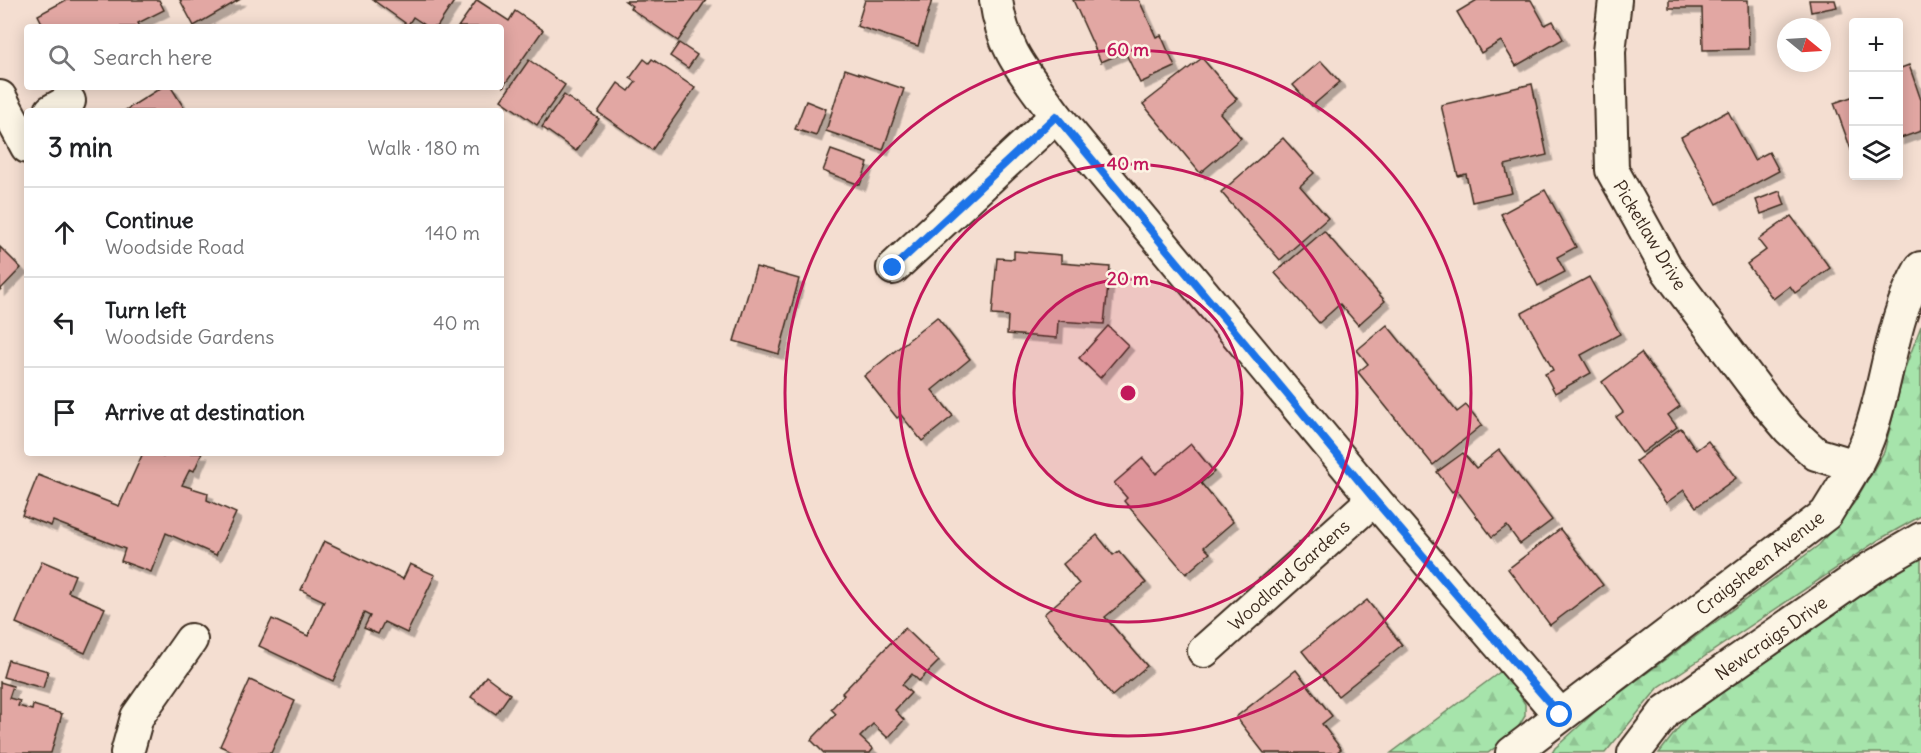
<!DOCTYPE html>
<html lang="en">
<head>
<meta charset="utf-8">
<style>
	body { margin:0; font-family:Delius,sans-serif; background:#f2f2f2; color:#202124 }
	.controls { position:absolute; right:18px; top:18px; display:grid; overflow:hidden; border-radius:6px; box-shadow:0 3px 15px #0003 }
	.controls button { width:54px; height:54px; display:grid; place-items:center; padding:0; border:0; border-bottom:2px solid #e0e0e0; background:#fff; color:#202124; font:30px sans-serif }
	.compass { position:absolute; left:1777px; top:18px; width:54px; height:54px; border-radius:50%; background:#fff; box-shadow:0 3px 15px #0003; rotate:108deg }
	.stop { position:absolute; width:18px; height:18px; margin:-14px; border:4px solid #1a73e8; border-radius:50%; background:#fff }
	.stop.end { background:#1a73e8; border-color:#fff; box-shadow:0 2px 6px #0008 }
	.list { margin:0; padding:0; list-style:none }
	h2 { display:flex; justify-content:space-between; align-items:center; height:78px; margin:0; padding:0 24px; font-size:26px }
	h2 small { font-size:20px; font-weight:400; color:#757577 }
	.list li { display:grid; grid-template-columns:39px 1fr auto; gap:18px; align-items:center; box-sizing:border-box; height:90px; padding:0 24px; border-top:2px solid #e0e0e0 }
	.list b { display:block; font-size:22px; white-space:nowrap }
	.list p { margin:0; font-size:20px; white-space:nowrap; color:#757577 }
	.list em { font-size:20px; font-style:normal; color:#757577 }
	.icon { flex:none; width:33px; height:33px; fill:none; stroke:currentColor; stroke-width:2; stroke-linecap:round; stroke-linejoin:round }
	.map { position:relative; flex:none; width:1921px; height:753px; overflow:hidden }
	.search { position:absolute; background:#fff; box-shadow:0 3px 15px #0003; left:24px; top:24px; width:480px; height:66px; display:flex; align-items:center; gap:15px; box-sizing:border-box; padding:0 21px; border-radius:6px; color:#757577; font-size:22px }
	.panel { position:absolute; background:#fff; box-shadow:0 3px 15px #0003; left:24px; top:108px; width:480px; height:348px; border-radius:6px }
	.map>svg:first-child { display:block }
</style>
</head>
<body>
<div class="map">
<svg width="1921" height="753" viewBox="0 0 1921 753">
	<defs>
		<pattern id="forest-firs" width="22" height="20" patternUnits="userSpaceOnUse" patternTransform="scale(1.5)"><rect width="22" height="20" fill="#a6e4ab"/><path d="M5 1l3.5 6h-7zM16 11l3.5 6h-7z" fill="#90c493"/></pattern>
		<filter id="shadow"><feDropShadow dx="5.5" dy="5.5" stdDeviation="0" flood-color="#0004"/></filter>
	</defs>
	<rect width="100%" height="100%" fill="#f4ded1"/>
	<filter id="ink" filterUnits="userSpaceOnUse"><feTurbulence type="fractalNoise" baseFrequency=".0167" numOctaves="2"/><feDisplacementMap in="SourceGraphic" scale="12" xChannelSelector="R" yChannelSelector="G"/><feConvolveMatrix kernelMatrix="1 2 1 2 8 2 1 2 1" color-interpolation-filters="sRGB"/></filter>
	<g filter="url(#ink)">
		<g fill="url(#forest-firs)" stroke="#708764" stroke-width="1.5">
			<polygon points="1921,326 1921,516 1880,539 1659,687 1605,753 1552,753 1555,748 1597,710 1819,545 1854,503 1884,452 1905,368"/>
			<polygon points="1921,556 1921,753 1659,753 1694,708 1895,567"/>
			<polygon points="1504,669 1525,704 1525,716 1516,731 1488,753 1391,753"/>
		</g>
		<g fill="#e2a7a3" stroke="#3b2a1e" stroke-width="1.5" filter="url(#shadow)">
			<polygon points="66,0 159,0 164,10 138,23 140,27 44,27 38,15"/>
			<polygon points="180,0 239,0 194,26"/>
			<polygon points="373,0 455,0 437,27 428,27 413,17 408,25"/>
			<polygon points="477,0 509,21 515,11 543,30 503,87 501,27 458,27"/>
			<polygon points="706,0 678,41 630,8 632,6 625,1"/>
			<polygon points="865,0 932,0 918,46 857,26"/>
			<polygon points="1073,0 1139,0 1156,37 1161,35 1175,67 1140,83 1125,52 1101,62"/>
			<polygon points="1477,0 1531,0 1545,25 1553,21 1563,39 1516,66 1501,41 1481,53 1457,12"/>
			<polygon points="1669,0 1748,0 1749,49 1703,50 1702,8 1669,8"/>
			<polygon points="1809,0 1835,0 1837,7 1811,12"/>
			<polygon points="679,43 697,55 688,68 670,56"/>
			<polygon points="1202,58 1237,99 1220,113 1241,138 1200,173 1143,104"/>
			<polygon points="644,59 649,63 652,59 695,88 652,150 598,112 618,83 629,91 636,82 630,78"/>
			<polygon points="529,60 565,85 537,125 501,100"/>
			<polygon points="1321,61 1340,82 1312,106 1293,85"/>
			<polygon points="1909,65 1921,100 1921,131 1898,139 1898,69"/>
			<polygon points="845,69 904,89 883,150 826,131"/>
			<polygon points="1532,84 1547,155 1505,165 1512,193 1472,202 1466,174 1458,176 1441,105"/>
			<polygon points="162,87 171,87 186,111 124,111"/>
			<polygon points="564,95 599,119 576,151 542,127"/>
			<polygon points="1854,96 1854,155 1853,155 1834,103"/>
			<polygon points="806,101 826,109 816,136 795,129"/>
			<polygon points="1728,111 1754,160 1769,152 1779,171 1717,204 1681,137"/>
			<polygon points="1283,138 1314,173 1300,186 1328,218 1280,260 1221,192"/>
			<polygon points="831,150 868,163 860,185 823,171"/>
			<polygon points="1545,190 1576,247 1557,257 1565,272 1538,286 1501,214"/>
			<polygon points="1780,191 1785,205 1761,214 1756,200"/>
			<polygon points="1791,216 1830,268 1795,293 1790,286 1773,299 1747,264 1766,250 1758,240"/>
			<polygon points="1324,231 1385,301 1358,325 1340,304 1319,323 1275,273"/>
			<polygon points="0,247 21,268 0,290"/>
			<polygon points="1014,251 1061,255 1061,263 1110,267 1104,324 1058,321 1057,338 1007,334 1008,316 992,315 997,258 1014,259"/>
			<polygon points="756,267 799,279 779,354 734,341"/>
			<polygon points="1589,277 1620,334 1581,355 1591,373 1555,393 1545,374 1553,370 1522,313"/>
			<polygon points="937,317 970,359 932,390 953,416 922,441 901,415 897,418 864,376"/>
			<polygon points="1387,325 1457,412 1466,405 1482,425 1433,465 1358,372 1368,364 1357,350"/>
			<polygon points="1108,326 1128,345 1100,378 1079,358"/>
			<polygon points="1641,353 1680,406 1668,415 1677,427 1642,453 1616,417 1623,412 1602,382"/>
			<polygon points="1681,428 1696,450 1708,441 1736,478 1696,507 1684,490 1666,503 1636,461"/>
			<polygon points="1191,444 1214,472 1201,483 1233,522 1204,547 1210,553 1186,574 1124,501 1127,498 1114,483 1143,458 1156,474"/>
			<polygon points="1499,450 1552,520 1520,544 1507,526 1492,537 1456,489 1452,492 1437,472 1463,453 1476,468"/>
			<polygon points="143,453 155,453 163,457 165,453 202,453 194,471 190,469 182,485 208,493 207,500 236,513 216,555 166,533 151,572 121,561 125,549 53,521 51,526 22,515 38,475 119,506"/>
			<polygon points="1560,529 1603,585 1550,625 1508,569"/>
			<polygon points="1097,535 1113,555 1119,551 1146,583 1105,617 1147,666 1112,696 1044,614 1079,584 1063,564"/>
			<polygon points="324,541 403,579 410,564 435,575 407,633 384,622 378,634 364,628 370,616 364,613 333,681 259,646 272,619 308,636 324,601 301,590"/>
			<polygon points="42,561 75,575 68,592 105,608 85,653 16,623"/>
			<polygon points="1367,600 1402,645 1338,696 1302,651"/>
			<polygon points="905,628 939,661 919,681 912,674 902,685 911,693 895,710 904,720 888,738 873,724 860,737 873,749 870,753 824,753 811,740 836,714 831,709 844,695 842,693"/>
			<polygon points="8,660 48,671 43,688 3,677"/>
			<polygon points="1296,670 1332,716 1322,724 1341,749 1336,753 1264,753 1236,717"/>
			<polygon points="486,676 510,694 496,714 471,697"/>
			<polygon points="250,680 295,701 271,753 236,753 220,746"/>
			<polygon points="0,682 13,686 9,698 20,701 18,706 32,710 33,705 62,714 51,753 0,753"/>
		</g>
		<g fill="none" stroke-linecap="round" stroke-linejoin="round">
			<defs>
				<g id="minor">
					<path d="M996,0c7,52 31,75 60,116l318,383 186,216"/>
					<polyline points="1615,0 1609,52 1612,170 1668,271 1767,403 1789,429 1816,454 1856,466"/>
					<polyline points="0,97 27,147"/>
					<polyline points="51,111 69,101"/>
					<polyline points="893,268 1056,116"/>
					<polyline points="1204,651 1374,499"/>
					<polyline points="127,753 137,717 191,640"/>
					<path d="M1512,753l314,-239c15,-25 32,-49 42,-76 21,-56 22,-118 53,-170"/>
					<polyline points="1634,753 1666,711 1871,568 1921,539"/>
				</g>
			</defs>
			<use href="#minor" stroke="#3b2a1e" stroke-width="36"/>
			<use href="#minor" stroke="#fcf5e5" stroke-width="32"/>
		</g>
	</g>
	<g fill="none" stroke-linecap="round" stroke-linejoin="round" filter="url(#ink)">
		<polyline stroke="#1a73e8" stroke-width="8" points="893,268 1056,116 1374,499 1560,715"/>
	</g>
	<circle cx="1128" cy="393" r="114" fill="#c2185b" fill-opacity=".12"/>
	<g fill="none" stroke="#c2185b" stroke-width="3">
		<circle cx="1128" cy="393" r="114"/>
		<circle cx="1128" cy="393" r="229"/>
		<circle cx="1128" cy="393" r="343"/>
	</g>
	<g text-anchor="middle" dominant-baseline="central" stroke-width="5" stroke-linejoin="round" paint-order="stroke">
		<g font-size="18" fill="#3b2a1e" stroke="#fcf5e5">
			<text transform="translate(1650 235) rotate(59)">Picketlaw Drive</text>
			<text transform="translate(1760 563) rotate(-38)">Craigsheen Avenue</text>
			<text transform="translate(1289 575) rotate(-42)">Woodland Gardens</text>
			<text transform="translate(1771 638) rotate(-35)">Newcraigs Drive</text>
		</g>
	</g>
	<circle cx="1128" cy="393" r="9" fill="#c2185b" stroke="#fcf5e5" stroke-width="3"/>
	<g font-size="18" text-anchor="middle" font-weight="bold" fill="#c2185b" stroke="#fcf5e5" stroke-width="5" stroke-linejoin="round" paint-order="stroke">
		<text x="1128" y="56">60 m</text>
		<text x="1128" y="170">40 m</text>
		<text x="1128" y="285">20 m</text>
	</g>
</svg>
<div class="controls">
<button>+</button>
<button>−</button>
<button><svg class="icon" aria-label="layers" viewBox="0 0 24 24"><path d="M12 4l9 5-9 5-9-5zM3 14l9 5 9-5"/></svg></button>
</div>
<svg class="compass" viewBox="-18 -18 36 36"><path d="M0-13l5 13h-10z" fill="#e53935"/><path d="M0 13l5-13h-10z" fill="#757577"/></svg>
<div class="stop" style="left:1560px;top:715px"></div>
<div class="stop end" style="left:893px;top:268px"></div>
<div class="search"><svg class="icon" aria-label="search" viewBox="0 0 24 24"><circle cx="10" cy="10" r="6"/><path d="M15 15l6 6"/></svg>Search here</div>
<section class="panel">
<h2>3 min<small>Walk · 180 m</small></h2>
<ul class="list">
<li><svg class="icon" aria-label="ahead" viewBox="0 0 24 24"><path d="M12 20V5M6 11l6-6 6 6"/></svg><div><b>Continue</b><p>Woodside Road</p></div><em>140 m</em></li>
<li><svg class="icon" aria-label="left" viewBox="0 0 24 24"><path d="M17 20v-9H6M10 6l-5 5 5 5"/></svg><div><b>Turn left</b><p>Woodside Gardens</p></div><em>40 m</em></li>
<li><svg class="icon" aria-label="arrive" viewBox="0 0 24 24"><path d="M6 21V4h12l-3 4 3 4H6"/></svg><div><b>Arrive at destination</b></div></li>
</ul>
</section>
</div>
</body>
</html>
